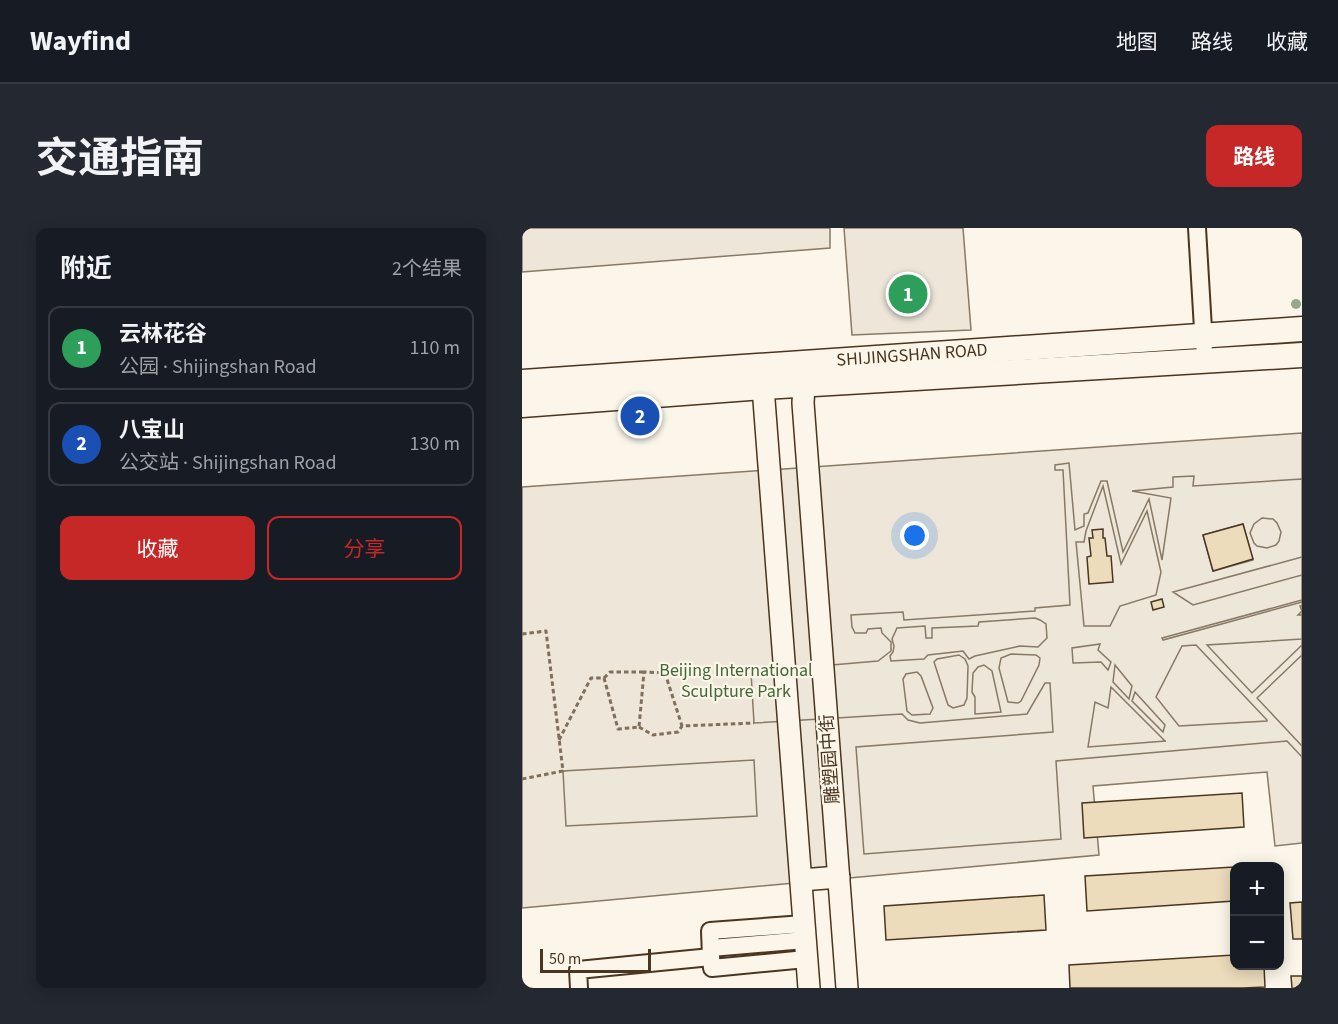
<!DOCTYPE html>
<html lang="zh">
<head>
<meta charset="utf-8">
<style>
	body { margin:0; font-family:"Source Sans 3","Noto Sans SC",sans-serif; background:#242831; color:#f1f3f6 }
	.controls { position:absolute; right:18px; bottom:18px; display:grid; overflow:hidden; border-radius:12px; box-shadow:0 3px 15px #0003 }
	.controls button { width:54px; height:54px; display:grid; place-items:center; padding:0; border:0; border-bottom:2px solid #363941; background:#171b24; color:#f1f3f6; font:30px sans-serif }
	.scale { position:absolute; left:18px; bottom:15px; width:111px; box-sizing:border-box; padding-left:6px; border:3px solid #4a3520; border-top:0; font-size:16px; line-height:21px; white-space:nowrap; color:#4a3520; -webkit-text-stroke:4px #fbf6e9; paint-order:stroke }
	.you { position:absolute; left:393px; top:308px; width:21px; height:21px; margin:-15px; border:4px solid #fff; border-radius:50%; background:#1a73e8; box-shadow:0 0 0 9px #1a73e833 }
	.badge { display:grid; place-items:center; width:39px; height:39px; border-radius:50%; background:#c62828; color:#fff; font-size:20px; font-weight:700 }
	.pin { position:absolute; translate:-50% -50%; border:3px solid #fff; box-shadow:0 2px 6px #0006 }
	.list { margin:0; padding:0; list-style:none }
	h2 { display:flex; justify-content:space-between; align-items:center; height:78px; margin:0; padding:0 24px; font-size:26px }
	h2 small { font-size:20px; font-weight:400; color:#9ea1a6 }
	.list li { display:grid; grid-template-columns:39px 1fr auto; gap:18px; align-items:center; box-sizing:border-box; height:84px; margin:0 12px 12px; padding:0 12px; border:2px solid #363941; border-radius:12px }
	.list b { display:block; font-size:22px; white-space:nowrap }
	.list p { margin:0; font-size:20px; white-space:nowrap; color:#9ea1a6 }
	.list em { font-size:20px; font-style:normal; color:#9ea1a6 }
	.actions { display:flex; gap:12px; padding:18px 24px }
	.actions a { flex:1; padding:14px 0; border:2px solid #c62828; border-radius:12px; text-align:center; font-size:21px; color:#c62828 }
	.actions .main { background:#c62828; color:#fff }
	.map { position:relative; flex:none; width:780px; height:760px; overflow:hidden; border-radius:12px }
	header { display:flex; align-items:center; gap:36px; box-sizing:border-box; height:84px; padding:0 30px; background:#171b24; border-bottom:2px solid #363941 }
	header strong { font-size:28px }
	nav { display:flex; gap:33px; margin-inline-start:auto; font-size:21px }
	.intro { display:flex; align-items:center; justify-content:space-between; box-sizing:border-box; height:144px; padding:0 36px }
	h1 { margin:0; font-size:42px }
	.button { padding:15px 27px; border-radius:12px; background:#c62828; color:#fff; font-size:21px; font-weight:700 }
	main { display:flex; gap:36px; padding:0 36px }
	aside { flex:1; background:#171b24; border-radius:12px; box-shadow:0 3px 15px #0003 }
	.map>svg:first-child { display:block }
</style>
</head>
<body>
<header>
<strong>Wayfind</strong>
<nav><a>地图</a><a>路线</a><a>收藏</a></nav>
</header>
<div class="intro"><h1>交通指南</h1><a class="button">路线</a></div>
<main>
<aside>
<h2>附近<small>2个结果</small></h2>
<ul class="list">
<li><span class="badge" style="background:#2e9e5b">1</span><div><b>云林花谷</b><p>公园 · Shijingshan Road</p></div><em>110 m</em></li>
<li><span class="badge" style="background:#1a4fb4">2</span><div><b>八宝山</b><p>公交站 · Shijingshan Road</p></div><em>130 m</em></li>
</ul>
<div class="actions"><a class="main">收藏</a><a>分享</a></div>
</aside>
<div class="map">
<svg width="780" height="760" viewBox="0 0 780 760">
	<rect width="100%" height="100%" fill="#fbf6e9"/>
	<g fill="#ede6d9" stroke="#887966" stroke-width="1.5">
		<polygon points="0,0 308,0 308,20 0,44"/>
		<polygon points="322,0 441,0 449,102 330,107"/>
		<polygon points="780,205 780,615 753,618 745,544 571,558 577,627 0,680 0,259"/>
	</g>
	<g fill="#ede7d9" stroke="#887966" stroke-width="1.5" fill-rule="evenodd">
		<path d="M547,235l6,67 9,-4v-12l4,-1 13,-32h6l16,71 26,-53 13,61 9,-62 -39,-7 41,-4v-10l21,-1 -1,10 109,-7v78l-129,35 20,13 109,-30v25l-140,38 1,2 139,-38v4h-2l2,5 -4,4h4v24l-95,6 45,48 50,-48v10l-45,43 45,48v11l-15,-16 -231,20 5,78 -197,15 -8,-107 197,-15 -3,-49h-5l-18,31 -107,9 -12,-3 -6,-6 -148,9 -3,-51 127,-11 13,-10v-9l-9,-9 -1,-5 -13,1 -2,4h-11l-3,-6 -1,-12 52,-3 1,8 131,-9v-3l35,-3 -7,-135h-8v-5zM581,258l18,78 26,-53 14,61 -5,23 -36,11 -10,20h-26l-8,-84h8l2,-11zM740,290l11,1 4,4 4,9 -2,9 -3,4 -9,3 -10,-2 -3,-3 -4,-10 4,-9zM721,296l10,36 -40,11 -10,-36zM513,390l5,2 6,4 1,14 -9,9 -18,-1 -45,10 -6,3 -6,-8 -35,4 -4,4 -33,2 -1,-5 3,-4 1,-6 -2,-7 5,-11 28,-2 1,12h6v-10l46,-2 1,-4zM578,416l-2,6 13,12 -3,8 -7,-8 -28,1 -1,-15zM674,417l71,75v1l-88,5 -23,-29 26,-51zM489,426l25,1 4,3 -1,7 -18,36 -3,2 -10,-1 -9,-34 2,-10zM437,427l6,4 3,7 -1,32 -3,7 -11,3 -5,-3 -14,-43 3,-3zM462,437l8,6 9,41 -26,2v-17l-3,-5 1,-19 5,-6zM593,437l17,21 -3,13 -16,-17zM395,444l4,4 12,32 -3,6 -18,1 -5,-4 -4,-32 3,-5zM589,459l54,54h1l-78,6 7,-45 13,6zM613,464l30,33 -2,7 -31,-31z"/>
		<polygon points="232,532 235,588 44,598 41,543"/>
	</g>
	<g fill="#ecdcbc" stroke="#4a3520" stroke-width="1.5">
		<polygon points="721,296 731,331 691,343 681,307"/>
		<polygon points="581,301 581,310 583,310 585,328 589,328 591,354 567,356 565,329 569,328 567,310 571,310 570,302"/>
		<polygon points="640,371 642,379 631,382 629,374"/>
		<polygon points="720,565 722,599 562,610 560,575"/>
		<polygon points="712,639 712,673 565,683 563,648"/>
		<polygon points="522,667 524,702 364,712 362,678"/>
		<polygon points="780,674 780,711 771,711 768,675"/>
		<polygon points="712,727 712,738 742,738 743,759 721,760 548,760 547,737"/>
		<polygon points="769,748 780,748 780,760 770,760"/>
	</g>
	<g fill="none" stroke-linecap="round" stroke-linejoin="round">
		<defs>
			<g id="minor">
				<polyline points="675,0 682,118"/>
				<polyline points="189,720 283,712"/>
				<polyline points="189,729 190,740 284,731"/>
				<polyline points="57,760 56,742 189,729 188,703 282,696"/>
			</g>
			<g id="major">
				<polyline points="282,158 281,175 325,760"/>
				<polyline points="241,159 287,760"/>
				<polyline points="279,652 317,649"/>
			</g>
			<g id="highway">
				<polyline points="0,154 780,101"/>
				<polyline points="0,177 241,159 780,127"/>
			</g>
		</defs>
		<use href="#minor" stroke="#4a3520" stroke-width="20"/>
		<use href="#major" stroke="#4a3520" stroke-width="24"/>
		<use href="#highway" stroke="#4a3520" stroke-width="27"/>
		<g stroke="#7f6f5c" stroke-width="3" stroke-dasharray="4.5 3" stroke-linecap="butt">
			<polyline points="0,406 24,403 41,543 0,551"/>
			<polyline points="82,450 88,444 122,444"/>
			<polyline points="117,499 131,507 156,504 160,498"/>
			<polyline points="37,512 69,450 82,450 96,501 117,499 122,444 143,445 160,498 232,495"/>
		</g>
		<use href="#minor" stroke="#fbf6e9" stroke-width="16"/>
		<use href="#major" stroke="#fbf6e9" stroke-width="21"/>
		<use href="#highway" stroke="#fbf6e9" stroke-width="24"/>
	</g>
	<circle fill="#96a887" cx="774" cy="76" r="5"/>
	<g text-anchor="middle" dominant-baseline="central" stroke-width="4.5" stroke-linejoin="round" paint-order="stroke">
		<g font-size="18" fill="#4a3520" stroke="#fbf6e9">
			<text transform="translate(390 127) rotate(-4)">SHIJINGSHAN ROAD</text>
			<text transform="translate(308 531) rotate(-94)">雕塑园中街</text>
		</g>
		<g font-size="18" fill="#436837" stroke="#fbf6e9">
			<text x="214" y="442">Beijing International<tspan x="214" dy="21">Sculpture Park</tspan></text>
		</g>
	</g>
</svg>
<div class="controls">
<button>+</button>
<button>−</button>
</div>
<div class="scale">50 m</div>
<div class="you"></div>
<div class="pin badge" style="left:386px;top:66px;background:#2e9e5b">1</div>
<div class="pin badge" style="left:118px;top:188px;background:#1a4fb4">2</div>
</div>
</main>
</body>
</html>
